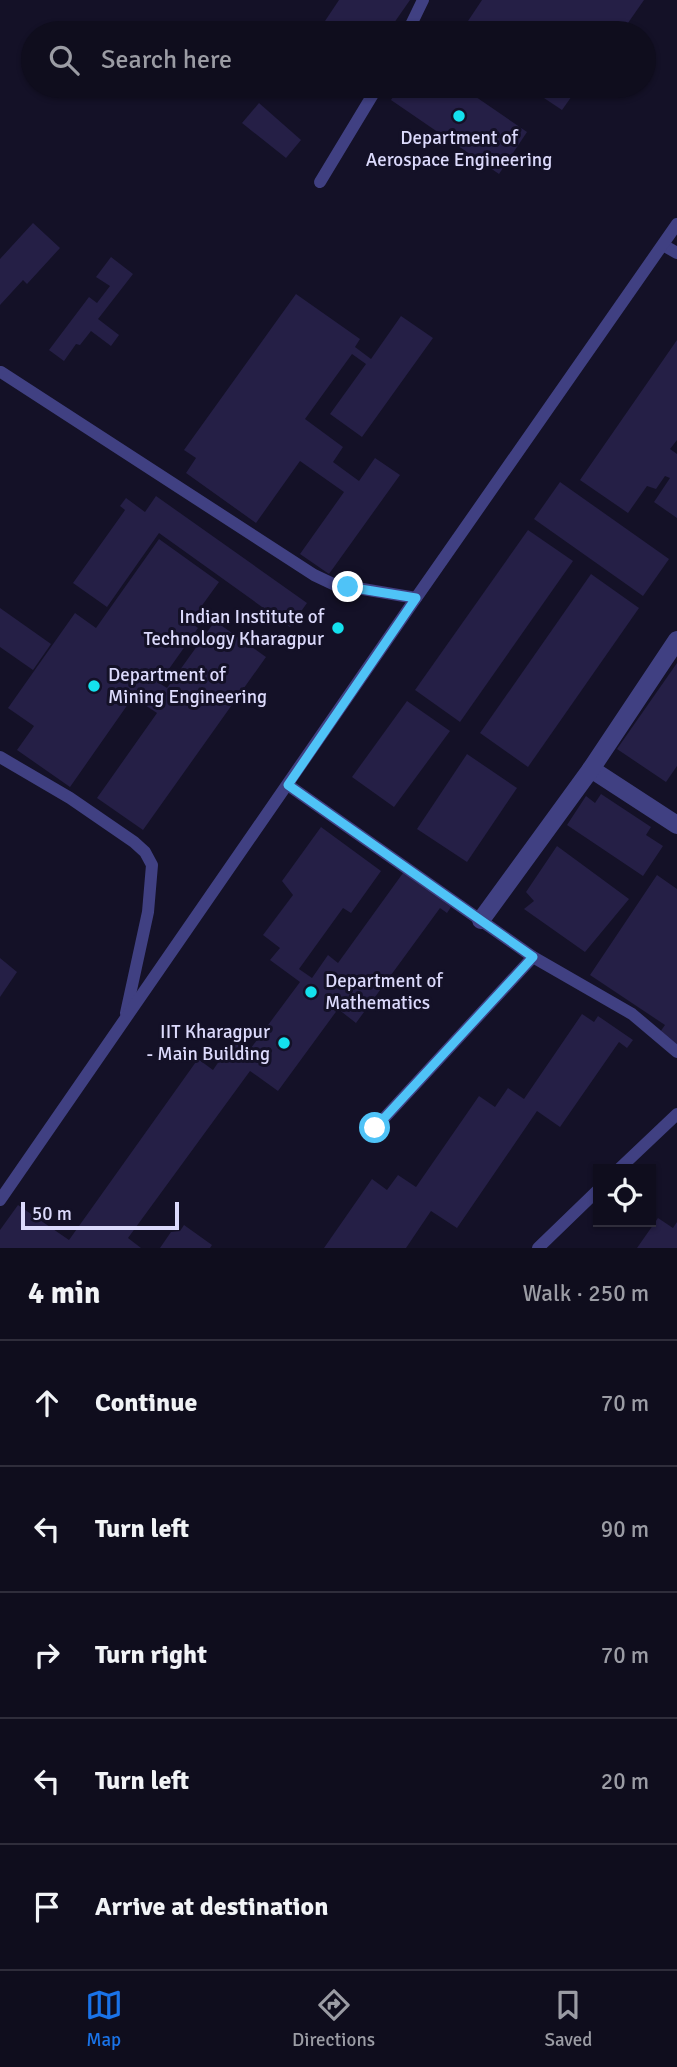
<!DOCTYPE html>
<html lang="en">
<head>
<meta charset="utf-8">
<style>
	body { margin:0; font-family:Signika,sans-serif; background:#1d1b2a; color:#f1f3f6 }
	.controls { position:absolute; right:21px; bottom:21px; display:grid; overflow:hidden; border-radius:0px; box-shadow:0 2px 5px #0004 }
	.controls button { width:63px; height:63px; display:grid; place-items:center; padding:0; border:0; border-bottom:2px solid #2f2d3b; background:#0f0d1d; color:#f1f3f6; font:35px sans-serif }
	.scale { position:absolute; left:21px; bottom:18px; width:158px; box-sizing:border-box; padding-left:7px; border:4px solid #dcdafc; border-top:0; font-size:19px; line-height:24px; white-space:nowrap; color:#dcdafc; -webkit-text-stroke:5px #141127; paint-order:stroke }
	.stop { position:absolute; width:21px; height:21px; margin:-16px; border:5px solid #4fc3f7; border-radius:50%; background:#fff }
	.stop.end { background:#4fc3f7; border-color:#fff; box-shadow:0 2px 7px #0008 }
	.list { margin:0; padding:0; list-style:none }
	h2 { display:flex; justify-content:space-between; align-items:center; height:91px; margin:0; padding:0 28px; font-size:30px }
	h2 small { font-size:23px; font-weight:400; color:#9b9ca4 }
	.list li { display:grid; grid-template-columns:46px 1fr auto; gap:21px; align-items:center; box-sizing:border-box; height:126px; padding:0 28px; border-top:2px solid #2f2d3b }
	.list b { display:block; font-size:26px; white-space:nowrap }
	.list em { font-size:23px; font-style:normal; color:#9b9ca4 }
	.icon { flex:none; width:38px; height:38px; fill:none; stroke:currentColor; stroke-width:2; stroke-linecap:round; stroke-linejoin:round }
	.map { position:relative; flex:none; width:677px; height:1248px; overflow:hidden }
	.search { position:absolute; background:#0f0d1d; box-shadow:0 2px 5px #0004; left:21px; right:21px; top:21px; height:77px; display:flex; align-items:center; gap:18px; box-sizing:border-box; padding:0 24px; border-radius:38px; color:#9b9ca4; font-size:26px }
	.sheet { height:721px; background:#0f0d1d }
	nav { display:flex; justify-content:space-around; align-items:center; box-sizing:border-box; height:98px; border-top:2px solid #2f2d3b; background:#0f0d1d; font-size:19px; color:#9b9ca4 }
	nav a { display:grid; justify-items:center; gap:4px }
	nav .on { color:#1a73e8 }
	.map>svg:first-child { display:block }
</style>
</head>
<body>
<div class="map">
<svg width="677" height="1248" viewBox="0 0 677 1248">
	<rect width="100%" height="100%" fill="#141127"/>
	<g fill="#251f46">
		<polygon points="339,0 410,0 387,33 317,33"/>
		<polygon points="482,0 644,0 621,33 480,33 466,24"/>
		<polygon points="400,86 460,86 527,132 499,174 391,100"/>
		<polygon points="526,86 579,86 562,110"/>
		<polygon points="259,103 301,140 286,158 242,123"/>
		<polygon points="33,223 60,248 27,284 23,280 0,305 0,259"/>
		<polygon points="111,257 133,274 98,319 119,335 111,346 91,331 80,345 76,344 64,361 49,350 89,297 97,303 110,286 96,277"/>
		<polygon points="296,294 360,339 355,347 371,359 401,316 433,338 362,437 330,414 366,364 352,354 305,419 343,447 333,462 359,481 375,458 400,475 329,574 300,554 344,492 300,461 256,523 186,473 196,458 184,450"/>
		<polygon points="677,340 677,440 670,449 677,454 677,518 654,502 670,478 665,476 656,489 647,486 628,513 580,480"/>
		<polygon points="560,482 669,559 643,596 534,519"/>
		<polygon points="156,496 307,603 290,627 159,533 107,607 73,583 123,513 125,510 120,506 126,498 145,512"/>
		<polygon points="528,530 573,561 460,722 415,690"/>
		<polygon points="159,539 219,582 190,622 198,628 159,683 167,688 215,621 266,657 143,830 97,798 157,713 133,697 70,787 17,750 34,726 8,708 75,613 96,628"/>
		<polygon points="591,574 639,608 528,767 480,733"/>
		<polygon points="0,608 51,644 33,670 0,647"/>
		<polygon points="677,663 677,766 666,782 617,749"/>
		<polygon points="407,701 450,731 394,807 352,777"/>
		<polygon points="467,754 517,788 467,862 417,829"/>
		<polygon points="601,794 651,827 646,835 663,846 643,876 567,825 586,796 595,803"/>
		<polygon points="321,827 381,871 351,913 343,908 299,969 312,978 328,955 338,963 403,873 451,907 447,913 440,908 356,1023 338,1009 278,1091 250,1071 128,1238 141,1248 0,1248 0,1230 18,1205 69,1240 198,1059 213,1070 239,1032 250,1034 238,1051 245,1056 300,982 270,960 280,948 263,935 293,895 282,881"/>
		<polygon points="557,846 629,899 585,952 524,909 534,901 526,892"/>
		<polygon points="657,875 677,889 677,1048 658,1035 665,1025 590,975"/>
		<polygon points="0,958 17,972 0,997"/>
		<polygon points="582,1014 594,1022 598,1016 633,1040 627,1048 619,1042 560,1127 537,1111 457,1228 431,1211 406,1248 324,1248 372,1179 387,1190 398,1175 416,1187 479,1096 495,1107 508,1088 524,1099"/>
		<polygon points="658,1218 673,1228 677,1222 677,1248 637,1248"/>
		<polygon points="184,1225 212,1245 210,1248 160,1248 171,1232 180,1231"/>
	</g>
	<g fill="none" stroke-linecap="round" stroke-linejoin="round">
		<g stroke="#404082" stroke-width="12">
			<polyline points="407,33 423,0"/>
			<polyline points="320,182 378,86"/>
			<polyline points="663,245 677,253"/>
			<polyline points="1,372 314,575 333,584 416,598"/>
			<polyline points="0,757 70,798 134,842 145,852 152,865 148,912 126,1013"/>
			<polyline points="288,785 533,957 632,1014 677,1052"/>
			<polyline points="375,1128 533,957"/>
			<polyline points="619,1169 677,1114"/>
			<polyline points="0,1200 416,598 677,224"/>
			<polyline points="538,1248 598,1190"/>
		</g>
		<g stroke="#404082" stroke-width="18">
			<polyline points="591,769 677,825"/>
			<polyline points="481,920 591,769 677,640"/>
		</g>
	</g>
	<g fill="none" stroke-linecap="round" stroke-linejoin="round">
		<polyline stroke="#4fc3f7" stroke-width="9" points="348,587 416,598 288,785 533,957 375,1128"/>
	</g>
	<g fill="#14e1ee" stroke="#141127" stroke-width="2.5">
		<circle cx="459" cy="116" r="7"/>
		<circle cx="338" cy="628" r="7"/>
		<circle cx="94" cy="686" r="7"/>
		<circle cx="311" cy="992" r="7"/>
		<circle cx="284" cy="1043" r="7"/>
	</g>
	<g text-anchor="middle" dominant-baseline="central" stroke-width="6" stroke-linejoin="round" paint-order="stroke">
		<g font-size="19" fill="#dcdafc" stroke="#141127" text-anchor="end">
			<text x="459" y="138" text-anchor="middle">Department of<tspan x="459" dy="22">Aerospace Engineering</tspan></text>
			<text x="324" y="617">Indian Institute of<tspan x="324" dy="22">Technology Kharagpur</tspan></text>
			<text x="108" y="675" text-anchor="start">Department of<tspan x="108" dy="22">Mining Engineering</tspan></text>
			<text x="325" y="981" text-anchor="start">Department of<tspan x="325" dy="22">Mathematics</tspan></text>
			<text x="270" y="1032">IIT Kharagpur<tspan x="270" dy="22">- Main Building</tspan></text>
		</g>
	</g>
</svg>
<div class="controls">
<button><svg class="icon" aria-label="locate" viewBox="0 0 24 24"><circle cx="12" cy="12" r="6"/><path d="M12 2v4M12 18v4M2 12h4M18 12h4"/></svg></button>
</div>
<div class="scale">50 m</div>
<div class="stop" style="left:375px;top:1128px"></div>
<div class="stop end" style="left:348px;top:587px"></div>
<div class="search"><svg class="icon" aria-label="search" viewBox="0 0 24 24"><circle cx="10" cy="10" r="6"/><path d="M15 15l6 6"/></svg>Search here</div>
</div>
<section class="sheet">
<h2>4 min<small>Walk · 250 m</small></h2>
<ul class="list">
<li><svg class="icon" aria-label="ahead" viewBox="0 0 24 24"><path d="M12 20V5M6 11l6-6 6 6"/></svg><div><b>Continue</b></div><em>70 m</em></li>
<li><svg class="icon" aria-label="left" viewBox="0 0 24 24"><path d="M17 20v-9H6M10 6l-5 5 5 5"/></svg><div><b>Turn left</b></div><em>90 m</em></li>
<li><svg class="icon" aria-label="right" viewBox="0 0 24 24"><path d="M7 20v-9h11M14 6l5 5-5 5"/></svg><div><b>Turn right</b></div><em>70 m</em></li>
<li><svg class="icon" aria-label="left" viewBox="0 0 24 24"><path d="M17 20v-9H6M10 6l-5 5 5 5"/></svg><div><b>Turn left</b></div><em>20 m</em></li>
<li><svg class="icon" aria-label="arrive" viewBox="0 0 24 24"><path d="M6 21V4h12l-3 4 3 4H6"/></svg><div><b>Arrive at destination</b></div></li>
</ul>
</section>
<nav>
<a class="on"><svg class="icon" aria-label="map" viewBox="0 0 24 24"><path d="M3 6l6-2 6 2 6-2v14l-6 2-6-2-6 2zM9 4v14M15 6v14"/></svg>Map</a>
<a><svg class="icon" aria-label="directions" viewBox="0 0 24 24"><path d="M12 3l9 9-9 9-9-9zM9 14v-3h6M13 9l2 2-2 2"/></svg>Directions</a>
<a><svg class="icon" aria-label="saved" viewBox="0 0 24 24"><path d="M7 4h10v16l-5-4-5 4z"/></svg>Saved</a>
</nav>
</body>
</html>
